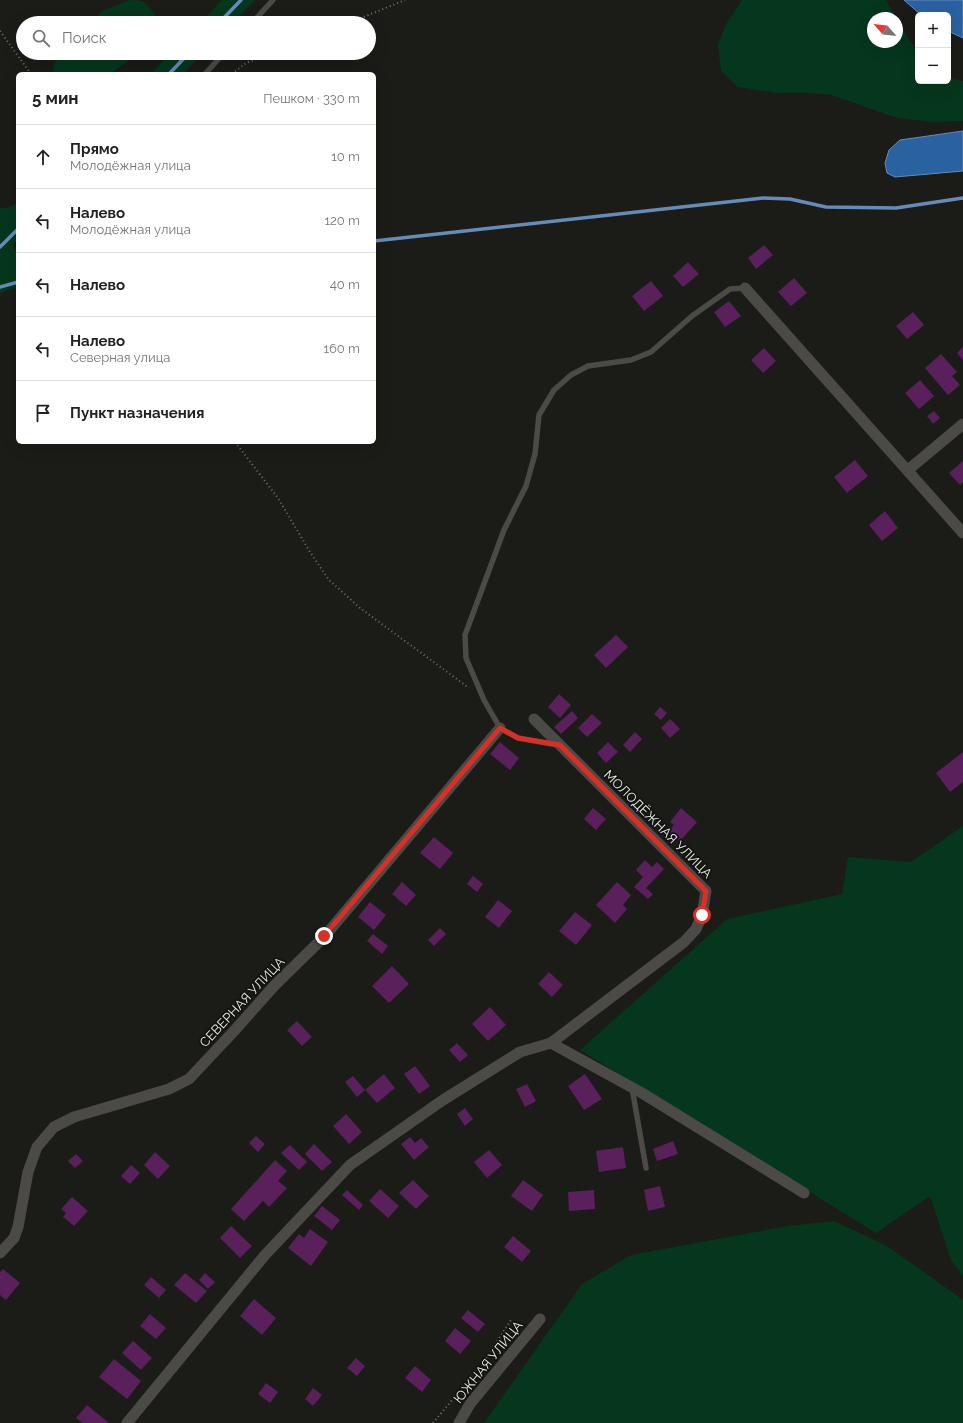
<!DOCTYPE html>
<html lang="ru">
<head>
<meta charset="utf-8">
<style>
	body { margin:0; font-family:Raleway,sans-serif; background:#f2f2f2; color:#222 }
	.controls { position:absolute; right:12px; top:12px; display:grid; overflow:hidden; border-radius:6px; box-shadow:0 4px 16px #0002 }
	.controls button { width:36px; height:36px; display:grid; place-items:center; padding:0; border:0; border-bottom:1px solid #e0e0e0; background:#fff; color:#222; font:20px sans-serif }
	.compass { position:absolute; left:867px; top:12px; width:36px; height:36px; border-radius:50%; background:#fff; box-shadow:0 4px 16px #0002; rotate:297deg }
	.stop { position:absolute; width:12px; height:12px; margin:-9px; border:3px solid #d93025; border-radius:50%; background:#fff }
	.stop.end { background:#d93025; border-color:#fff; box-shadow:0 1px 4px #0008 }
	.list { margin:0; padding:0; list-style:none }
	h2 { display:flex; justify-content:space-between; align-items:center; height:52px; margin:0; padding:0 16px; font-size:17px }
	h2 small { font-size:13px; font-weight:400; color:#767676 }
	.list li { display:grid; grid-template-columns:26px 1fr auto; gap:12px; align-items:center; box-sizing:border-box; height:64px; padding:0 16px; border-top:1px solid #e0e0e0 }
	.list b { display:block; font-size:15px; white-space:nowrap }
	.list p { margin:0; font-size:13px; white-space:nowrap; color:#767676 }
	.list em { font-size:13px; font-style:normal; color:#767676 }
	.icon { flex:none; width:22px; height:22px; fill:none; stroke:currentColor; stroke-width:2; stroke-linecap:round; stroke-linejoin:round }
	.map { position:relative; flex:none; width:963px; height:1423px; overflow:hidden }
	.search { position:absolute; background:#fff; box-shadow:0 4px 16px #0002; left:16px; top:16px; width:360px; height:44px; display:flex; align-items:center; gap:10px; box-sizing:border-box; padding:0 14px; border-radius:22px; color:#767676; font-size:15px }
	.panel { position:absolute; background:#fff; box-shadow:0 4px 16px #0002; left:16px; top:72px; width:360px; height:372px; border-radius:6px }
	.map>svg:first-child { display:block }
</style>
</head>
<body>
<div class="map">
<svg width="963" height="1423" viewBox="0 0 963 1423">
	<rect width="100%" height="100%" fill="#1b1b18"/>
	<g fill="#05371d">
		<path d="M130,0c15,0 18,4 26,17l-2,6h-63l11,-12z"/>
		<polygon points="222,0 255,0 233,23 200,23"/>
		<polygon points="742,0 886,0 896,18 873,18 873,42 897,42 897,20 918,53 918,81 948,81 948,77 963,81 963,121 933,122 897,118 831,95 807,93 777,93 738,87 721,71 718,45 725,26"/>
		<polygon points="63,53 135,53 129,60 110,74 53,74 54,63"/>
		<polygon points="171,53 203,53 183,74 151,74"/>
		<polygon points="18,203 18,237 13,246 18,254 18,287 0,293 0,208 7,208"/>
		<polygon points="963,826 963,1276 951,1260 930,1196 876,1233 580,1050 727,919 842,894 848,857 911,862"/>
		<polygon points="834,1221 887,1246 962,1299 963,1301 963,1423 484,1423 582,1284 631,1255 788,1226"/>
	</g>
	<g fill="#2a61a1" stroke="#658cb8">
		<polygon points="904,0 963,0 963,38 948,31 948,15 921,15"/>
		<polygon points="963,131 963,171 895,177 887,173 885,163 889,150 900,140"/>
	</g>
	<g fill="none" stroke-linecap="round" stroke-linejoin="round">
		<g stroke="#658cb8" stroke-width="3.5">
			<polyline points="219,23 241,0"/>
			<polyline points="169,74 189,53"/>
			<polyline points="374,241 763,198 790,199 826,207 896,208 963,198"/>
			<polyline points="0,247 18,229"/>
			<polyline points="0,287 18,282"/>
		</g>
	</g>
	<g fill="#59205b">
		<polygon points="764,245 773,255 756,269 748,258"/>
		<polygon points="688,262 699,274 683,287 673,276"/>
		<polygon points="794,278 807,293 791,306 778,292"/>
		<polygon points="651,281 663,296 644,311 632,296"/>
		<polygon points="729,301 741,316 725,327 714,312"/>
		<polygon points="913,312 924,325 907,339 896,326"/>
		<polygon points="963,347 963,360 957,353"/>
		<polygon points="764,348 776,361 763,373 751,360"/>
		<polygon points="941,354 957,372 952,376 960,385 948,395 925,368"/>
		<polygon points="920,380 934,396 919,409 905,393"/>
		<polygon points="934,411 940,418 933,424 927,416"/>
		<polygon points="855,460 868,476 847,493 834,477"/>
		<polygon points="963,461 963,482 960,485 949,473"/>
		<polygon points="885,511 898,528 882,541 869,525"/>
		<polygon points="616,635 628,647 606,668 594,655"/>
		<polygon points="559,694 571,705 560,718 548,707"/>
		<polygon points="660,707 667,713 661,720 654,714"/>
		<polygon points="572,711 578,718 561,734 554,727"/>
		<polygon points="592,714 602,723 587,737 578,728"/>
		<polygon points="670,719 680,729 670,738 661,728"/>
		<polygon points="635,732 642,739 630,752 623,745"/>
		<polygon points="500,742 519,758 510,770 490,754"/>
		<polygon points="608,742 618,752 606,763 597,753"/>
		<polygon points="963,752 963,782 950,792 936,773"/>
		<polygon points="593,808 606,819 596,830 584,819"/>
		<polygon points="681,808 697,822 680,841 668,831 674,825 670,822"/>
		<polygon points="434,837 453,853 440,869 420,853"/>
		<polygon points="645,860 652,867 657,862 664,869 646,888 653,894 648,899 634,887 643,877 636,870"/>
		<polygon points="473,876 483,884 477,892 467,884"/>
		<polygon points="402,882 416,895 406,906 392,894"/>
		<polygon points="617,882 631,895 623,905 627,909 615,923 596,905"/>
		<polygon points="498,900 512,911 499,928 485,917"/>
		<polygon points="370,902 386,915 374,930 358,917"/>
		<polygon points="575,912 592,925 576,945 559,931"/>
		<polygon points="440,928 446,934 434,946 428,940"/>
		<polygon points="373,934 388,946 382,954 367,941"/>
		<polygon points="392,966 409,984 389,1003 372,986"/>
		<polygon points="549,972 563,985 552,997 538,984"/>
		<polygon points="490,1007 506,1025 488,1041 472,1024"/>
		<polygon points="297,1021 312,1037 302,1046 287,1030"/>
		<polygon points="457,1043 468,1055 460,1062 449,1050"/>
		<polygon points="415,1066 430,1086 419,1094 404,1074"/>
		<polygon points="384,1074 395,1088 377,1103 365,1090"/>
		<polygon points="585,1074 602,1099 584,1110 568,1086"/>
		<polygon points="353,1076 365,1090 357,1097 345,1082"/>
		<polygon points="527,1084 536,1101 525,1107 516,1089"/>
		<polygon points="465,1108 473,1119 465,1126 457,1114"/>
		<polygon points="346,1114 362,1132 349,1144 333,1126"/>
		<polygon points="256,1136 265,1144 258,1152 249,1143"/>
		<polygon points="410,1137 415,1143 421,1138 429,1147 414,1160 401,1144"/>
		<polygon points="673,1141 678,1154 657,1161 653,1149"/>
		<polygon points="314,1144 332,1162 322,1171 305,1154"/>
		<polygon points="290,1145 307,1162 299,1170 281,1153"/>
		<polygon points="623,1147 626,1168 599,1172 596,1151"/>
		<polygon points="489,1150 502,1165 487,1178 474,1162"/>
		<polygon points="155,1152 170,1166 158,1179 144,1165"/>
		<polygon points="76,1154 83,1161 75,1168 68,1161"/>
		<polygon points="275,1160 287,1171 278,1181 287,1188 269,1207 263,1201 244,1221 231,1209"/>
		<polygon points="131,1165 140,1173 130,1184 121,1176"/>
		<polygon points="413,1180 429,1196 416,1209 399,1193"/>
		<polygon points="523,1180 543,1195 532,1211 511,1196"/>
		<polygon points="660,1186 665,1207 648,1211 644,1190"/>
		<polygon points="380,1189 399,1206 388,1218 369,1201"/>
		<polygon points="347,1190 363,1205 359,1210 342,1195"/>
		<polygon points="594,1190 595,1209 569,1211 568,1192"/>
		<polygon points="72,1197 88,1211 74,1226 63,1217 66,1213 61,1209"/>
		<polygon points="322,1206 340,1220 332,1230 314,1216"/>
		<polygon points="231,1226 252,1246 240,1258 220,1238"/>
		<polygon points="310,1229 328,1242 311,1266 288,1248 299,1234 304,1238"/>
		<polygon points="513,1236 531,1251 522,1262 504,1247"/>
		<polygon points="3,1269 20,1283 6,1300 0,1295 0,1272"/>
		<polygon points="185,1273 207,1291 196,1303 174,1285"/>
		<polygon points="205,1273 215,1282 208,1289 199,1280"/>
		<polygon points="151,1277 166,1290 159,1298 144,1285"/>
		<polygon points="254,1299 276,1318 262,1335 240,1316"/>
		<polygon points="468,1310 485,1324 478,1332 461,1318"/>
		<polygon points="150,1314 166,1328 156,1339 140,1326"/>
		<polygon points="455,1328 471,1341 460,1354 445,1341"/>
		<polygon points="133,1341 152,1358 141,1370 122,1353"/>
		<polygon points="356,1358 365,1366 357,1376 347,1368"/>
		<polygon points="114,1359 141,1381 127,1399 99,1377"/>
		<polygon points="415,1366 431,1380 422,1392 405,1378"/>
		<polygon points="266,1383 278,1392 270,1403 258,1394"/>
		<polygon points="313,1388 322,1395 313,1406 305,1399"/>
		<polygon points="87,1405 109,1423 83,1423 76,1418"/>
	</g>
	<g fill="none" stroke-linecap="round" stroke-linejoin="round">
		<g stroke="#727270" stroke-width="2" stroke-dasharray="1 3" stroke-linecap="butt">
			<polyline points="349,23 405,0"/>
			<polyline points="0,31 31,74"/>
			<polyline points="232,74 246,63 272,53"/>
			<polyline points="235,442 278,498 310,552 329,580 360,608 469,688"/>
			<polyline points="433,1423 483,1363 511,1320"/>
		</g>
		<g stroke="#4b4a47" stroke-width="5.5">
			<polyline points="252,23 273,0"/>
			<polyline points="205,74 224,53"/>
			<polyline points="557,745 518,738 500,728 484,700 466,658 465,635 504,530 526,486 535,454 539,415 554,390 571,375 588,366 631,360 651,352 692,316 730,289 745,288"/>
			<polyline points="632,1088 646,1168"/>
		</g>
		<g stroke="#4b4a47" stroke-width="11">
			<polyline points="745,288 963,533"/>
			<polyline points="908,470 963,424"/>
			<polyline points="534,719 706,891 702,915 696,929 684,942 551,1043"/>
			<polyline points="0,1253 14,1238 18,1227 28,1172 37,1147 54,1127 74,1117 169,1089 189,1079 235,1030 274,986 324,937 500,728"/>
			<polyline points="127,1423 265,1255 350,1165 443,1100 520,1052 551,1043 642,1093 804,1193"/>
			<polyline points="459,1423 470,1404 540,1319"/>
		</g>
	</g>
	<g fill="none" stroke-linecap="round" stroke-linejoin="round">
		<polyline stroke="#d93025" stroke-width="5" points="324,936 500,728 518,738 560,745 706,891 702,915"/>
	</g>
	<g text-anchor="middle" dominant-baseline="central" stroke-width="3.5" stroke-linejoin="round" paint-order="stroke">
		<g font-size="13" fill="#efefed" stroke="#12120f">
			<text transform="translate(658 824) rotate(45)">МОЛОДЁЖНАЯ УЛИЦА</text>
			<text transform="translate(242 1002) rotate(-47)">СЕВЕРНАЯ УЛИЦА</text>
			<text transform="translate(488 1362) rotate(-51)">ЮЖНАЯ УЛИЦА</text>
		</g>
	</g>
</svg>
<div class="controls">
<button>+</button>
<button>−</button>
</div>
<svg class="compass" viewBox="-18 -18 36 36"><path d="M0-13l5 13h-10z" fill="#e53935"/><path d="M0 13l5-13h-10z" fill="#767676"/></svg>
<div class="stop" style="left:702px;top:915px"></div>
<div class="stop end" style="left:324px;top:936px"></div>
<div class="search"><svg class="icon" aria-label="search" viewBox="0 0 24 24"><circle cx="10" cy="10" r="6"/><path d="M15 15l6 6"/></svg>Поиск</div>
<section class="panel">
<h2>5 мин<small>Пешком · 330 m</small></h2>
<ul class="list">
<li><svg class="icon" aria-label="ahead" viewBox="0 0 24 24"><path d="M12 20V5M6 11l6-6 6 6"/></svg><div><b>Прямо</b><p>Молодёжная улица</p></div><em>10 m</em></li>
<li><svg class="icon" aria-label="left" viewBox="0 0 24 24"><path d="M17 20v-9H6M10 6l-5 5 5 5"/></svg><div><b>Налево</b><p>Молодёжная улица</p></div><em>120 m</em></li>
<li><svg class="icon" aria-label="left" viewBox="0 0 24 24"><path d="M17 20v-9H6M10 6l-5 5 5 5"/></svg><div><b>Налево</b></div><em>40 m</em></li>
<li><svg class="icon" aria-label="left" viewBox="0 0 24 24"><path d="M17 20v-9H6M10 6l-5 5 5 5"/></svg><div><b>Налево</b><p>Северная улица</p></div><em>160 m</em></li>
<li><svg class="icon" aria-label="arrive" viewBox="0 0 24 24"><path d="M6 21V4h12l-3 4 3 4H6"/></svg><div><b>Пункт назначения</b></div></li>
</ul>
</section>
</div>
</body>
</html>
